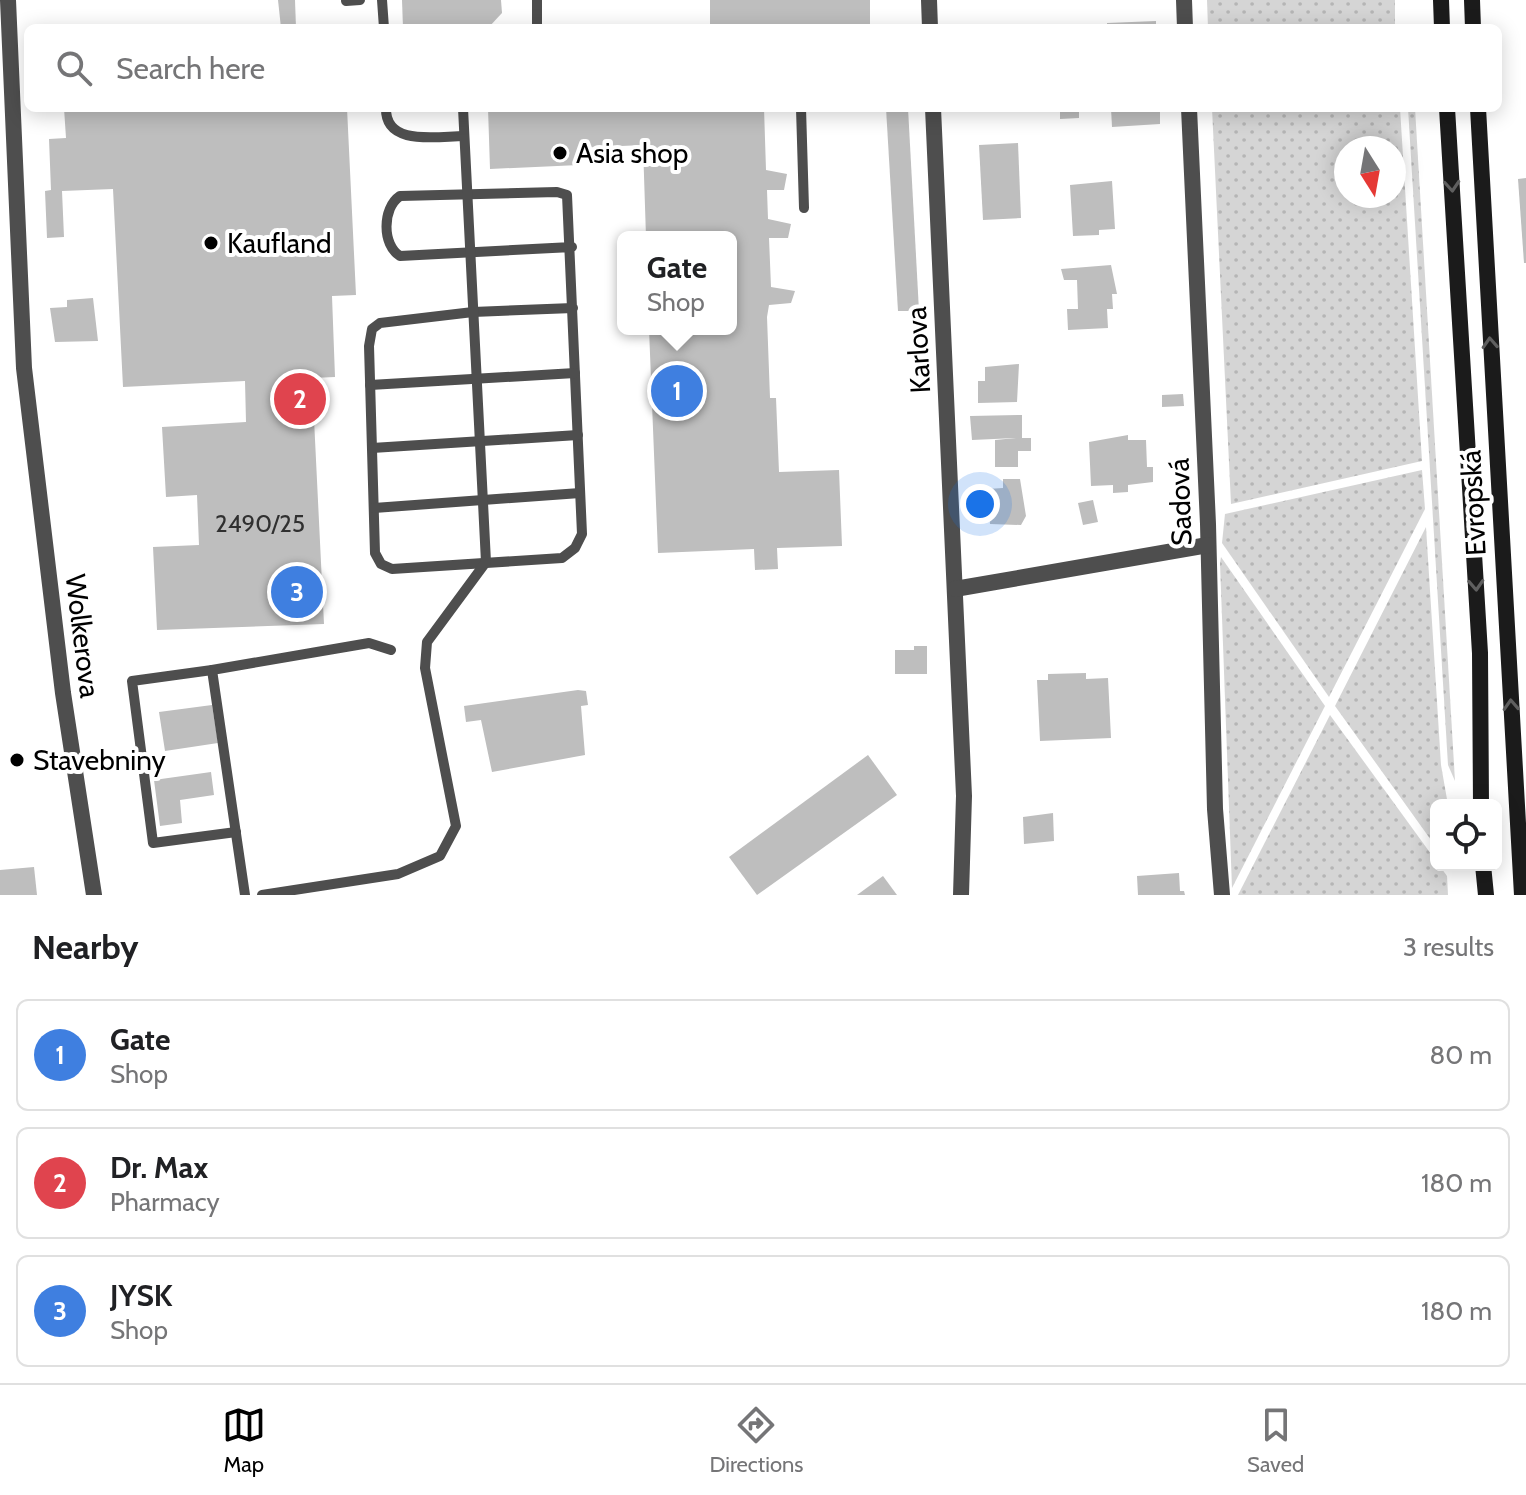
<!DOCTYPE html>
<html lang="en">
<head>
<meta charset="utf-8">
<style>
	body { margin:0; font-family:Cabin,sans-serif; background:#f2f2f2; color:#202124 }
	.controls { position:absolute; right:24px; bottom:24px; display:grid; overflow:hidden; border-radius:12px; box-shadow:0 4px 20px #0003 }
	.controls button { width:72px; height:72px; display:grid; place-items:center; padding:0; border:0; border-bottom:2px solid #e0e0e0; background:#fff; color:#202124; font:40px sans-serif }
	.compass { position:absolute; left:1334px; top:136px; width:72px; height:72px; border-radius:50%; background:#fff; box-shadow:0 4px 20px #0003; rotate:169deg }
	.you { position:absolute; left:980px; top:504px; width:28px; height:28px; margin:-20px; border:6px solid #fff; border-radius:50%; background:#1a73e8; box-shadow:0 0 0 12px #1a73e833 }
	.badge { display:grid; place-items:center; width:52px; height:52px; border-radius:50%; background:#000; color:#fff; font-size:26px; font-weight:700 }
	.pin { position:absolute; translate:-50% -50%; border:4px solid #fff; box-shadow:0 2px 8px #0006 }
	.popup { position:absolute; left:617px; top:231px; width:120px; height:104px; box-sizing:border-box; display:grid; place-content:center; border-radius:12px; background:#fff; filter:drop-shadow(0 2px 6px #0005); font-size:26px; white-space:nowrap; color:#757577 }
	.popup b { font-size:30px; color:#202124 }
	.popup::after { content:''; position:absolute; left:50%; top:100%; margin-left:-16px; border:16px solid transparent; border-top-color:#fff }
	.list { margin:0; padding:0; list-style:none }
	h2 { display:flex; justify-content:space-between; align-items:center; height:104px; margin:0; padding:0 32px; font-size:34px }
	h2 small { font-size:26px; font-weight:400; color:#757577 }
	.list li { display:grid; grid-template-columns:52px 1fr auto; gap:24px; align-items:center; box-sizing:border-box; height:112px; margin:0 16px 16px; padding:0 16px; border:2px solid #e0e0e0; border-radius:12px }
	.list b { display:block; font-size:30px; white-space:nowrap }
	.list p { margin:0; font-size:26px; white-space:nowrap; color:#757577 }
	.list em { font-size:26px; font-style:normal; color:#757577 }
	.icon { flex:none; width:44px; height:44px; fill:none; stroke:currentColor; stroke-width:2; stroke-linecap:round; stroke-linejoin:round }
	.map { position:relative; flex:none; width:1526px; height:895px; overflow:hidden }
	.search { position:absolute; background:#fff; box-shadow:0 4px 20px #0003; left:24px; right:24px; top:24px; height:88px; display:flex; align-items:center; gap:20px; box-sizing:border-box; padding:0 28px; border-radius:12px; color:#757577; font-size:30px }
	.sheet { height:488px; background:#fff }
	nav { display:flex; justify-content:space-around; align-items:center; box-sizing:border-box; height:112px; border-top:2px solid #e0e0e0; background:#fff; font-size:22px; color:#757577 }
	nav a { display:grid; justify-items:center; gap:4px }
	nav .on { color:#000 }
	.map>svg:first-child { display:block }
</style>
</head>
<body>
<div class="map">
<svg width="1526" height="895" viewBox="0 0 1526 895">
	<defs>
		<pattern id="grass-dots" width="8" height="8" patternUnits="userSpaceOnUse" patternTransform="scale(2)"><rect width="8" height="8" fill="#d5d5d5"/><path d="M2 2h.1M6 6h.1" fill="none" stroke="#b5b5b5" stroke-width="1.8" stroke-linecap="round"/></pattern>
	</defs>
	<rect width="100%" height="100%" fill="#fff"/>
	<g fill="url(#grass-dots)" fill-rule="evenodd">
		<polygon points="1207,0 1395,0 1395,28 1208,28"/>
		<path d="M1212,108h188l22,353 -191,43zM1346,148h48v48h-48z"/>
		<polygon points="1408,108 1415,108 1455,781 1448,765"/>
		<polygon points="1422,470 1425,509 1329,697 1222,543 1225,514"/>
		<polygon points="1426,527 1441,765 1448,805 1436,805 1436,847 1335,706"/>
		<polygon points="1221,557 1325,706 1232,888 1220,563"/>
		<polygon points="1330,715 1447,876 1448,895 1238,895"/>
	</g>
	<g fill="#bebebe">
		<polygon points="278,0 295,0 296,28 281,28"/>
		<polygon points="402,0 501,0 502,13 488,28 403,28"/>
		<rect x="710" y="0" width="160" height="28"/>
		<polygon points="1156,21 1156,28 1107,28 1107,23"/>
		<polygon points="64,108 347,108 356,295 332,296 335,377 312,378 324,624 157,630 153,547 199,545 197,495 166,497 162,427 246,422 245,381 123,387 113,189 62,191 64,237 47,238 45,191 51,190 49,139 66,138"/>
		<polygon points="488,108 764,108 766,170 787,174 784,190 767,190 768,219 791,224 788,238 769,238 771,287 795,291 791,303 769,305 767,317 770,398 776,398 779,472 839,470 842,546 777,548 778,569 755,570 754,549 658,553 649,329 731,329 731,237 646,237 643,145 578,148 579,165 490,169"/>
		<polygon points="886,108 908,108 919,311 898,311"/>
		<polygon points="1060,108 1079,108 1079,118 1060,119"/>
		<polygon points="1111,108 1160,108 1160,124 1112,127"/>
		<polygon points="1018,143 1021,218 983,220 979,145"/>
		<polygon points="1526,178 1526,263 1524,263 1518,179"/>
		<polygon points="1112,181 1115,229 1099,230 1099,235 1073,236 1070,185"/>
		<polygon points="1111,265 1117,294 1112,294 1113,309 1107,309 1108,328 1068,330 1067,309 1078,309 1077,280 1064,280 1061,269"/>
		<polygon points="93,298 98,341 55,342 50,308 67,307 67,300"/>
		<polygon points="1019,364 1017,402 978,403 978,381 985,381 985,367"/>
		<polygon points="1183,394 1184,406 1162,407 1162,395"/>
		<polygon points="1022,415 1022,438 1031,438 1031,451 1018,451 1018,467 995,467 995,440 1016,438 972,440 970,416"/>
		<polygon points="1128,435 1128,440 1146,440 1147,467 1153,467 1153,482 1128,485 1128,492 1113,493 1113,485 1091,486 1089,442"/>
		<polygon points="1003,479 1020,479 1026,516 1021,525 990,524 988,489 1003,488"/>
		<polygon points="1093,500 1098,522 1083,525 1078,503"/>
		<polygon points="914,646 927,646 927,674 895,674 895,650 914,650"/>
		<polygon points="1086,673 1086,679 1108,678 1111,738 1040,741 1037,680 1048,680 1048,674"/>
		<polygon points="578,690 586,691 588,705 581,706 585,755 492,772 481,720 466,722 464,706"/>
		<polygon points="212,705 218,743 165,751 159,712"/>
		<polygon points="868,755 897,795 757,895 729,857"/>
		<polygon points="211,772 214,795 180,800 182,823 160,826 154,780"/>
		<polygon points="1053,813 1054,841 1024,844 1023,817"/>
		<polygon points="34,867 37,895 0,895 0,870"/>
		<polygon points="1179,873 1180,891 1184,891 1185,895 1138,895 1137,876"/>
		<polygon points="883,876 897,895 857,895"/>
	</g>
	<g fill="none" stroke-linecap="round" stroke-linejoin="round">
		<g stroke="#4e4e4e" stroke-width="10">
			<polyline points="382,0 384,28"/>
			<polyline points="537,0 537,28"/>
			<polyline points="346,1 360,0"/>
			<path d="M386,108c-1,39 52,28 78,28"/>
			<polyline points="801,108 804,208"/>
			<path d="M572,247l-172,9c-18,-11 -18,-48 0,-60l157,-4 10,3 15,339 -7,14 -13,10 -170,11 -11,-5 -6,-11 -6,-207 3,-17 8,-6 93,-11 100,-4"/>
			<polyline points="370,385 575,373"/>
			<polyline points="372,448 578,435"/>
			<polyline points="374,508 580,493"/>
			<polyline points="212,670 132,681 153,843 236,832"/>
			<polyline points="245,895 212,670 369,643 391,650"/>
			<polyline points="262,895 398,874 440,856 456,826 425,668 427,642 486,562 463,108"/>
		</g>
		<g stroke="#4e4e4e" stroke-width="16">
			<polyline points="8,0 24,368 63,693 94,895"/>
			<polyline points="929,0 930,28"/>
			<polyline points="1184,0 1185,28"/>
			<polyline points="933,108 964,796 961,895"/>
			<polyline points="1189,108 1208,524 1215,809 1222,895"/>
		</g>
		<polyline stroke="#4e4e4e" stroke-width="16" points="955,589 1208,545"/>
		<g stroke="#1b1b1b" stroke-width="16">
			<polyline points="1441,0 1442,28"/>
			<polyline points="1472,0 1473,28"/>
			<polyline points="1447,108 1480,653 1481,805"/>
			<polyline points="1478,108 1522,895"/>
			<polyline points="1483,865 1486,895"/>
		</g>
	</g>
	<defs><path id="oneway-chevron" d="M-2-3.5L2.5 0L-2 3.5" fill="none" stroke-width="1.6" stroke-linecap="round" stroke-linejoin="round" transform="scale(2)"/></defs>
	<g stroke="#5f5f5f">
		<use href="#oneway-chevron" transform="translate(1452 186) rotate(86)"/>
		<use href="#oneway-chevron" transform="translate(1490 343) rotate(-93)"/>
		<use href="#oneway-chevron" transform="translate(1476 585) rotate(87)"/>
		<use href="#oneway-chevron" transform="translate(1511 705) rotate(-93)"/>
	</g>
	<g fill="#000" stroke="#fff" stroke-width="3">
		<circle cx="560" cy="153" r="8"/>
		<circle cx="211" cy="243" r="8"/>
		<circle cx="17" cy="760" r="8"/>
	</g>
	<g text-anchor="middle" dominant-baseline="central" stroke-width="8" stroke-linejoin="round" paint-order="stroke">
		<g font-size="24" fill="#303030">
			<text x="260" y="523">2490/25</text>
		</g>
		<g font-size="28" fill="#000" stroke="#fff" text-anchor="start">
			<text x="576" y="153">Asia shop</text>
			<text x="227" y="243">Kaufland</text>
			<text x="33" y="760">Stavebniny</text>
		</g>
		<g font-size="28" fill="#000" stroke="#fff">
			<text transform="translate(918 350) rotate(-93)">Karlova</text>
			<text transform="translate(1180 502) rotate(-92)">Sadová</text>
			<text transform="translate(1473 503) rotate(-93)">Evropská</text>
			<text transform="translate(83 636) rotate(83)">Wolkerova</text>
		</g>
	</g>
</svg>
<div class="controls">
<button><svg class="icon" aria-label="locate" viewBox="0 0 24 24"><circle cx="12" cy="12" r="6"/><path d="M12 2v4M12 18v4M2 12h4M18 12h4"/></svg></button>
</div>
<svg class="compass" viewBox="-18 -18 36 36"><path d="M0-13l5 13h-10z" fill="#e53935"/><path d="M0 13l5-13h-10z" fill="#757577"/></svg>
<div class="you"></div>
<div class="pin badge" style="left:677px;top:391px;background:#3f7fe0">1</div>
<div class="popup"><b>Gate</b>Shop</div>
<div class="pin badge" style="left:300px;top:399px;background:#e0444e">2</div>
<div class="pin badge" style="left:297px;top:592px;background:#3f7fe0">3</div>
<div class="search"><svg class="icon" aria-label="search" viewBox="0 0 24 24"><circle cx="10" cy="10" r="6"/><path d="M15 15l6 6"/></svg>Search here</div>
</div>
<section class="sheet">
<h2>Nearby<small>3 results</small></h2>
<ul class="list">
<li><span class="badge" style="background:#3f7fe0">1</span><div><b>Gate</b><p>Shop</p></div><em>80 m</em></li>
<li><span class="badge" style="background:#e0444e">2</span><div><b>Dr. Max</b><p>Pharmacy</p></div><em>180 m</em></li>
<li><span class="badge" style="background:#3f7fe0">3</span><div><b>JYSK</b><p>Shop</p></div><em>180 m</em></li>
</ul>
</section>
<nav>
<a class="on"><svg class="icon" aria-label="map" viewBox="0 0 24 24"><path d="M3 6l6-2 6 2 6-2v14l-6 2-6-2-6 2zM9 4v14M15 6v14"/></svg>Map</a>
<a><svg class="icon" aria-label="directions" viewBox="0 0 24 24"><path d="M12 3l9 9-9 9-9-9zM9 14v-3h6M13 9l2 2-2 2"/></svg>Directions</a>
<a><svg class="icon" aria-label="saved" viewBox="0 0 24 24"><path d="M7 4h10v16l-5-4-5 4z"/></svg>Saved</a>
</nav>
</body>
</html>
